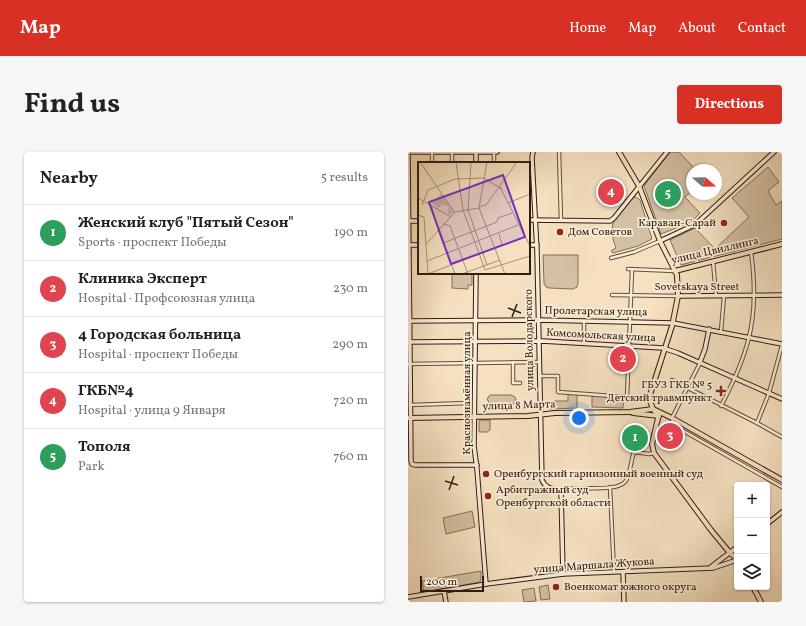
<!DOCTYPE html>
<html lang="en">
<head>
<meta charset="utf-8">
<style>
	body { margin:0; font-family:Vollkorn,serif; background:#f6f6f6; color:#222 }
	.controls { position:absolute; right:12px; bottom:12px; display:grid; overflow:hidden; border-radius:4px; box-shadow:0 1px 3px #0004 }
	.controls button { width:36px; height:36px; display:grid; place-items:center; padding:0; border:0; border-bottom:1px solid #e0e0e0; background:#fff; color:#222; font:20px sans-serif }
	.compass { position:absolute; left:278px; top:12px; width:36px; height:36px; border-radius:50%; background:#fff; box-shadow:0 1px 3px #0004; rotate:110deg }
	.scale { position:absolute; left:12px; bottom:10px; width:64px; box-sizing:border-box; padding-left:4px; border:2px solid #321c0f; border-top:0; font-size:11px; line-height:14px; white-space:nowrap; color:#321c0f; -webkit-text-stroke:3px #f8ecd7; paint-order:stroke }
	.you { position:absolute; left:171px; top:266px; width:14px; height:14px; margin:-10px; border:3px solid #fff; border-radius:50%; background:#1a73e8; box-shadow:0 0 0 6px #1a73e833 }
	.badge { display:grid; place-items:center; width:26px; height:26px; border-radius:50%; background:#d93025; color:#fff; font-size:13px; font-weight:700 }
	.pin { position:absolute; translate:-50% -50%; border:2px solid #fff; box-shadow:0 1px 4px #0006 }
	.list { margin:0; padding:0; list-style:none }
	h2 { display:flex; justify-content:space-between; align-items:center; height:52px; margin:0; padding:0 16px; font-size:17px }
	h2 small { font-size:13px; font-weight:400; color:#767676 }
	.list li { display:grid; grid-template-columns:26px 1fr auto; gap:12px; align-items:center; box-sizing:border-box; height:56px; padding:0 16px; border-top:1px solid #e0e0e0 }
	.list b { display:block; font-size:15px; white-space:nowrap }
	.list p { margin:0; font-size:13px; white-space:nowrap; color:#767676 }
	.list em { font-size:13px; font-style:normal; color:#767676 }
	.icon { flex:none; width:22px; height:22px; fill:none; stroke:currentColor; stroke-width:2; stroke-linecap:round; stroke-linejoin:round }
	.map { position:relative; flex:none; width:374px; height:450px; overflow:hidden; border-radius:4px }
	header { display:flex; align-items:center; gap:24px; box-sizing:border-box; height:56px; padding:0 20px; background:#d93025; color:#fff }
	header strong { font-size:19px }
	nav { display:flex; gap:22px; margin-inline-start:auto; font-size:14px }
	.intro { display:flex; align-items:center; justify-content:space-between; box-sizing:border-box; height:96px; padding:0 24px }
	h1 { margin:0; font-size:28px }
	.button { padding:10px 18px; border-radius:4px; background:#d93025; color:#fff; font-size:14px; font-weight:700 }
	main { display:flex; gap:24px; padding:0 24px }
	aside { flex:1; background:#fff; border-radius:4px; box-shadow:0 1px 3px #0004 }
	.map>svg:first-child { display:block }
</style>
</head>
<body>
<header>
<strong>Map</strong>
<nav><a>Home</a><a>Map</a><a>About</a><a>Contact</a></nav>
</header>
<div class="intro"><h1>Find us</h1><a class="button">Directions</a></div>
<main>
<aside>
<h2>Nearby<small>5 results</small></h2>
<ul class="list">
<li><span class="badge" style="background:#2e9e5b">1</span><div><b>Женский клуб &quot;Пятый Сезон&quot;</b><p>Sports · проспект Победы</p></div><em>190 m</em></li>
<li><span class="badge" style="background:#e0444e">2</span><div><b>Клиника Эксперт</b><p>Hospital · Профсоюзная улица</p></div><em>230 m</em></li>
<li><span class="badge" style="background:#e0444e">3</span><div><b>4 Городская больница</b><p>Hospital · проспект Победы</p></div><em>290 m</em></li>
<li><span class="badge" style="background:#e0444e">4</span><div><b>ГКБ№4</b><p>Hospital · улица 9 Января</p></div><em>720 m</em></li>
<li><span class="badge" style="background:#2e9e5b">5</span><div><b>Тополя</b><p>Park</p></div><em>760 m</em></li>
</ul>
</aside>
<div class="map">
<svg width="374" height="450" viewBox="0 0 374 450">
	<rect width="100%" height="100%" fill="#f5e1c1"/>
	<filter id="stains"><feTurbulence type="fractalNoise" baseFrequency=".005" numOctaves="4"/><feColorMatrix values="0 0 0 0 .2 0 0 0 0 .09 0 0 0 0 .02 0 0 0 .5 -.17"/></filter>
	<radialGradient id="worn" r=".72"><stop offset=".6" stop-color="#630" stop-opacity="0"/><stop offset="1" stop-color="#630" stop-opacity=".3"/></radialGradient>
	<g fill="#d4c0a3" stroke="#836e59">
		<polygon points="262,0 271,0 288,18 284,18 284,39 277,45 292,61 283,70 253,82 236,34"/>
		<polygon points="360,15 371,30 360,39 368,53 374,49 374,87 273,113 262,88 287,76 307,97 341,65 324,46"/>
		<path d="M228,45l4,3 12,39 -14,7 -25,7 -2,-2 5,-3c-10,-27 0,-29 16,-50z"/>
		<polygon points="135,103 170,103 170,131 169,135 165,137 141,136 138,135 136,131"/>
		<polygon points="44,121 64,121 64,133 60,133 60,137 44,136"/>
		<polygon points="160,242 169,242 169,256 142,257 141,254 146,254 146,249 160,249"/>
		<polygon points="82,243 103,243 107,245 108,248 106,252 82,252 79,247"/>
		<polygon points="184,243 198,245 199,246 216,246 215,256 184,255"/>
		<polygon points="72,268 82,268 82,278 79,280 71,280 71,270"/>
		<polygon points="64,359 67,375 38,382 35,366"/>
		<polygon points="73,419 73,425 72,430 16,440 14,429"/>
		<polygon points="140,433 142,447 133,448 131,435"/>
		<polygon points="126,436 128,449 116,450 114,438"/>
	</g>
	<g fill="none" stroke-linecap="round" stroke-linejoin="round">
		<defs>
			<g id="street">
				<polyline points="86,0 86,11"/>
				<polyline points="151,0 153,68"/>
				<polyline points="24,11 24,0"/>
				<polyline points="44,11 44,0"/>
				<polyline points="203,106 226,100 252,89"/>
				<polyline points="305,109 308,144"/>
				<polyline points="220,117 267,119"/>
				<polyline points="204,143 270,144"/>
				<polyline points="176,169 176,191"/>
				<polyline points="313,179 316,144"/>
				<polyline points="105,210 105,231 112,231"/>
				<polyline points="292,211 264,266 265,273 374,335"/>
				<polyline points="0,212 131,210"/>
				<polyline points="132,224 150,224 150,240 219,245 224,118"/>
				<polyline points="264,228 349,271 374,285"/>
				<polyline points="2,253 61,251"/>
				<path d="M313,254c11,-21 21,-42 27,-65 8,-29 7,-60 3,-89"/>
				<polyline points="349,271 361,241 374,193"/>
				<polyline points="202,335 206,420"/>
				<path d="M153,338c15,-5 54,3 64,-8 5,-6 6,-22 9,-30l15,2 5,-1"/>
			</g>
			<g id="secondary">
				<polyline points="0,0 3,309 4,312 7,313 69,313"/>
				<polyline points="0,0 89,0"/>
				<polyline points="68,0 68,11"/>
				<path d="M125,0l-1,6 5,93 5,229c3,8 11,10 19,10l2,84"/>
				<polyline points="121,68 202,69 206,66 259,0"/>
				<polyline points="0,69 11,69"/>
				<polyline points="252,89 284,74 290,70 366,0"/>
				<polyline points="1,93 11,93"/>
				<polyline points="121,93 129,93"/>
				<polyline points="68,121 66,294 69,317 78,432"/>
				<polyline points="270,144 374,143"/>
				<polyline points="1,169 130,168 265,171 374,192"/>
				<polyline points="0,190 134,189 255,196 270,201 374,247"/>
				<polyline points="292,210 297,197 301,177"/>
				<polyline points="359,372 374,360"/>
				<polyline points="303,415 329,395"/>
				<polyline points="215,420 216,450"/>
				<polyline points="36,439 38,450"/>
				<polyline points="0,445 78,432 155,422 305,416 329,408"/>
			</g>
			<g id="primary">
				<polyline points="211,0 231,34 252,89 269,123 270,144 264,174 241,246 245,257 250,264"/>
				<polyline points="267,119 374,92"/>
				<polyline points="225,261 251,264"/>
				<polyline points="251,262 244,292 246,301 303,378 322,401 329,407"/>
				<polyline points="0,266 120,264 147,261 222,260 245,257 264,266 374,328"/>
				<polyline points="345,435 353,450"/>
			</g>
		</defs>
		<use href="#street" stroke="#634d3c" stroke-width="4.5"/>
		<use href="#secondary" stroke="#321c0f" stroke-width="5.5"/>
		<use href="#primary" stroke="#321c0f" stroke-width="6"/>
		<use href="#street" stroke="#f8ecd7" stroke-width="2.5"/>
		<use href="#secondary" stroke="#f8ecd7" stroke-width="3.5"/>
		<use href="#primary" stroke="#f5e1c1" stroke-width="4"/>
	</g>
	<path fill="none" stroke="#321c0f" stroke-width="1.5" d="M100,156l13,5M104,165l5,-13M37,329l13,4M41,338l5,-14"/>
	<g fill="#8f2418" stroke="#f8ecd7" stroke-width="1.5">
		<circle cx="316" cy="71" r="4"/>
		<circle cx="152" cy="80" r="4"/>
		<path d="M311 233h4v4h4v4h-4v4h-4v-4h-4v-4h4z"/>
		<circle cx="78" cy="322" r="4"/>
		<circle cx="80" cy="344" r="4"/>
		<circle cx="148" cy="435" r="4"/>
	</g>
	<g text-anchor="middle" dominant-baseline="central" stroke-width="3.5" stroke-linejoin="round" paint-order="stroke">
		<g font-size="11" fill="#321c0f" stroke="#f8ecd7" text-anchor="start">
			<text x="308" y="71" text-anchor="end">Караван-Сарай</text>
			<text x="160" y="80">Дом Советов</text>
			<text x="304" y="233" text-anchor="end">ГБУЗ ГКБ № 5<tspan x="304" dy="13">Детский травмпункт</tspan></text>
			<text x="86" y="322">Оренбургский гарнизонный военный суд</text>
			<text x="88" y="338">Арбитражный суд<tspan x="88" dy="13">Оренбургской области</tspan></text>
			<text x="156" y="435">Военкомат южного округа</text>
		</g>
		<g font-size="11" fill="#321c0f" stroke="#f8ecd7">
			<text transform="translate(307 99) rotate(-13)">улица Цвиллинга</text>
			<text x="289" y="135">Sovetskaya Street</text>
			<text transform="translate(188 160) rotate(1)">Пролетарская улица</text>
			<text transform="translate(193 184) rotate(3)">Комсомольская улица</text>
			<text transform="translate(122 188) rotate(-91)">улица Володарского</text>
			<text transform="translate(59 241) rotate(-90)">Краснознамённая улица</text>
			<text transform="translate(111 254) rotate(-2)">улица 8 Марта</text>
			<text transform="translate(186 414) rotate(-4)">улица Маршала Жукова</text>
		</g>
	</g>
	<g transform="translate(10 10)">
		<rect width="112" height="112" fill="#f5e1c1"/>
		<path d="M23,32l12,18 -3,3 -3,-3 2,-5 -7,-3 -3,4 -7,-5z" fill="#d4c0a3"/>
		<path fill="none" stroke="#a7927a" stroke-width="1" d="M2,0l35,51M38,0l7,48 22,60 45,-14M53,0l-3,48 19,55M82,25l30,59M0,36l33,19M90,41l22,-9M4,43l6,-15 27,-11 29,-1 18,11M61,45l7,-2 31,-43M61,46l26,66M61,46l8,-46M0,53l6,2 4,57M25,62l7,2 18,48M20,68l17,44M25,81l54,-21 1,-4 14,-5M8,82l29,-32 24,-4M9,99l91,-36M10,112l74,-29 -3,-11M44,112l38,-14"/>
		<path fill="#7b2cbf" fill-opacity="0.15" stroke="#7b2cbf" stroke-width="2" d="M85,13l22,62 -74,27 -22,-62z"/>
		<rect width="112" height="112" fill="none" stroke="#321c0f" stroke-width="2"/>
	</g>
	<rect width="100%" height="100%" filter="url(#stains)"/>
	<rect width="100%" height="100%" fill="url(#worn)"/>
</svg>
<div class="controls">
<button>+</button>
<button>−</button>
<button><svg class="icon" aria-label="layers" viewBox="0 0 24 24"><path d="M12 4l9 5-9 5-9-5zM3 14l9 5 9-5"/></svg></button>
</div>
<svg class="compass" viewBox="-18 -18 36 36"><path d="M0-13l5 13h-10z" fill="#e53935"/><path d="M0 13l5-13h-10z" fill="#767676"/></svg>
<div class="scale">200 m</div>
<div class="you"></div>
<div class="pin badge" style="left:227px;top:286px;background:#2e9e5b">1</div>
<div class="pin badge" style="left:215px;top:207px;background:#e0444e">2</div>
<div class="pin badge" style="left:262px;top:284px;background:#e0444e">3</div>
<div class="pin badge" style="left:203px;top:40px;background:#e0444e">4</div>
<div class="pin badge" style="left:260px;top:42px;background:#2e9e5b">5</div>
</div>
</main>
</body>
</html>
